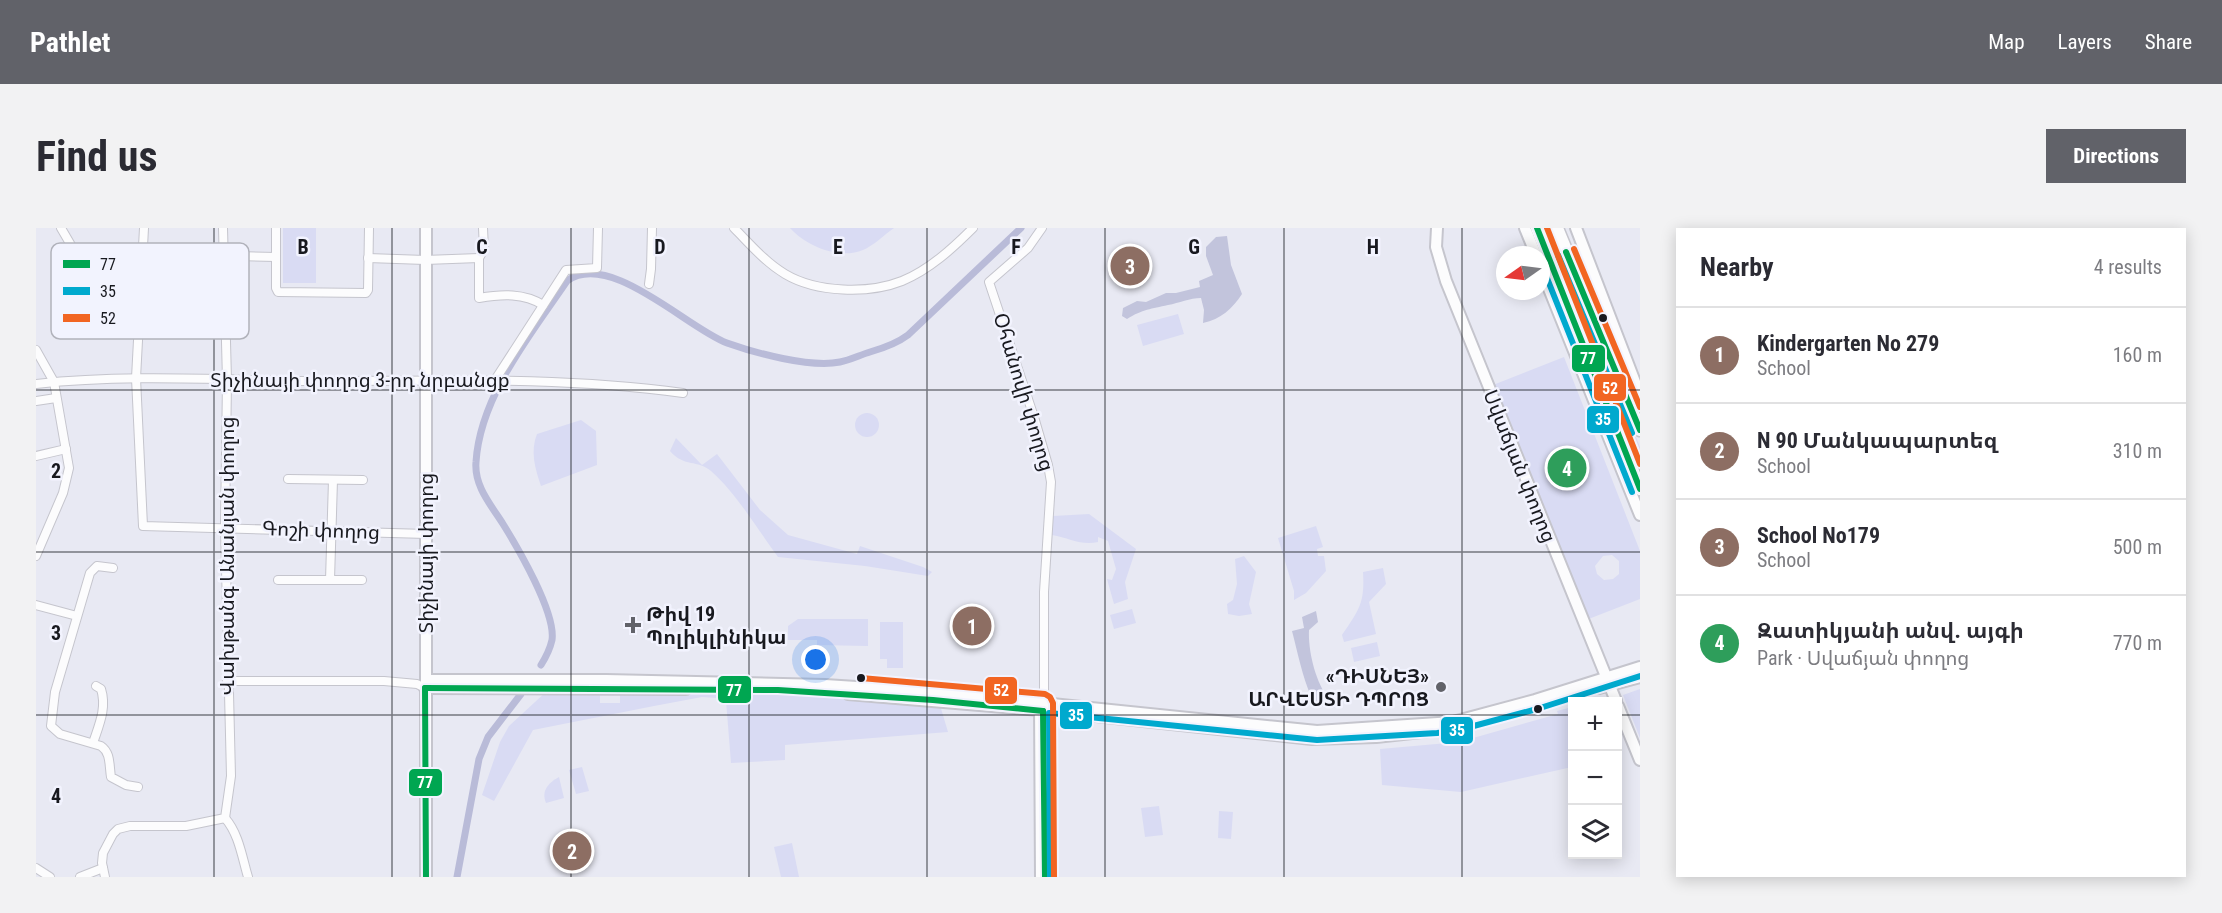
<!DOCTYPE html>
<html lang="en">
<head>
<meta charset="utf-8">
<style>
	body { margin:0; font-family:"Roboto Condensed","Noto Sans Armenian",sans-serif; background:#f2f2f3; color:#2b2b33 }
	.controls { position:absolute; right:18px; bottom:18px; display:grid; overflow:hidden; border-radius:0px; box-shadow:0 3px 15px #0003 }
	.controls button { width:54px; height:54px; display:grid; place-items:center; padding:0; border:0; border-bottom:2px solid #e1e1e2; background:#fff; color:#2b2b33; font:30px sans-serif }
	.compass { position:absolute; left:1460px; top:18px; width:54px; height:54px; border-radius:50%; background:#fff; box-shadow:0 3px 15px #0003; rotate:256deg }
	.you { position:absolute; left:780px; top:432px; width:21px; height:21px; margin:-15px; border:4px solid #fff; border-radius:50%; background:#1a73e8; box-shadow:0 0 0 9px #1a73e833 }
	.badge { display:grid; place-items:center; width:39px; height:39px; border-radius:50%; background:#616269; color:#fff; font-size:20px; font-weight:700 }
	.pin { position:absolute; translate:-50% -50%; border:3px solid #fff; box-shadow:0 2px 6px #0006 }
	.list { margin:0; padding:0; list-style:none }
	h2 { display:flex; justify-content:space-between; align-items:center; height:78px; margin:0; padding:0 24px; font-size:26px }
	h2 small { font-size:20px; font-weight:400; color:#7c7c81 }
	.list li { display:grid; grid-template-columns:39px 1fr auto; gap:18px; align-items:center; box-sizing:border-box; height:96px; padding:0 24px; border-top:2px solid #e1e1e2 }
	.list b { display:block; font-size:22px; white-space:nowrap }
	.list p { margin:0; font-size:20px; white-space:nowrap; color:#7c7c81 }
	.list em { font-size:20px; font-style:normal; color:#7c7c81 }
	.icon { flex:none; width:33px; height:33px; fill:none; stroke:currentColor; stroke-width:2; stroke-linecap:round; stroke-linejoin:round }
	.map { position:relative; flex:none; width:1604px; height:649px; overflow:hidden; border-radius:0px }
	header { display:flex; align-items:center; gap:36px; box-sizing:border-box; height:84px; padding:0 30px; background:#616269; color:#fff }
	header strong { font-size:28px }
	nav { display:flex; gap:33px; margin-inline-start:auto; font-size:21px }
	.intro { display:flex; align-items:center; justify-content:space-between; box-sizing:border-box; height:144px; padding:0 36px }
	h1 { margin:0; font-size:42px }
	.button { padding:15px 27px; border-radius:0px; background:#616269; color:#fff; font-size:21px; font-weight:700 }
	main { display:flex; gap:36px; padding:0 36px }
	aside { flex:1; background:#fff; border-radius:0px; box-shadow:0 3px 15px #0003 }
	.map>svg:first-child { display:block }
</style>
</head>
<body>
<header>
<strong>Pathlet</strong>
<nav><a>Map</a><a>Layers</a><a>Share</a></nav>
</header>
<div class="intro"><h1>Find us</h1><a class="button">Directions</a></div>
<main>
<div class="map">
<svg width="1604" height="649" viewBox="0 0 1604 649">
	<rect width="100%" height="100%" fill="#e8e9f3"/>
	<g fill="#d9dbf3" fill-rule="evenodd">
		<rect x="247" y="0" width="33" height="55"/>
		<path d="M754,0h104c-10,7 -21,18 -31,22 -24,10 -57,-4 -73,-22z"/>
		<polygon points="1506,0 1516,0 1604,219 1604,252"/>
		<polygon points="1142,86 1148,106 1107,118 1101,97"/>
		<polygon points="1575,101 1604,174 1604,189 1570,104"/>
		<path d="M1528,129l76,194v48l-54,21 -93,-235zM1576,327l7,6v13l-6,5 -9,1 -7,-6 -2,-8 8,-10z"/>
		<circle cx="831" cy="197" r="12"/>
		<path d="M545,192l15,11 1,34 -56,21c-6,-17 -11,-35 -4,-52z"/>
		<path d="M640,210l26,27 15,-11 43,56 28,25 69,19 3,-8 63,21 9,5 -4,4 -63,-10 -87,-9c-20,-27 -41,-63 -67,-86 -14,-12 -26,-3 -41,-20z"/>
		<path d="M1053,286l47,35 -11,33 3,17 -14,5 -7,-25 5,1 4,-11 -8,-28 -10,-4v5c-16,4 -29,-4 -46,-7l1,-19z"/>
		<polygon points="1280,298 1287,319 1281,321 1282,328 1288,328 1290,343 1270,365 1258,372 1258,363 1242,310"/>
		<polygon points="1208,328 1220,344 1213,376 1216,386 1203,388 1192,386 1191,376 1197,372 1201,356 1199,331"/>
		<path d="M1347,340l3,16 -17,18 7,32 -32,8 -2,-7c17,-25 23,-32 21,-63z"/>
		<polygon points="1096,381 1100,395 1078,401 1074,387"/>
		<polygon points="762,391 832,391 832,418 781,417 781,412 752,412 752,398"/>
		<polygon points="844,394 867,394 867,440 851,440 851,431 844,431"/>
		<polygon points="1341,414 1344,428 1318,434 1315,420"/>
		<polygon points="564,459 564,475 584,475 584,459 680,459 681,470 666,469 618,478 497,502 458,573 446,567 464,514 473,498 512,462"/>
		<polygon points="689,460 904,477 912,504 749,517 749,532 695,535"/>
		<polygon points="1604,461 1604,510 1587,467"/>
		<polygon points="1536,479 1536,539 1425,564 1346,557 1344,521 1423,514 1522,486 1521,483"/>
		<polygon points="546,539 553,563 540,566 533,542"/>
		<path d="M523,549l5,21 -18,5c-5,-12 2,-20 13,-26z"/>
		<polygon points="1123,578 1127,607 1109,609 1105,580"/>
		<polygon points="1183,583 1197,584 1195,611 1182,610"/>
		<polygon points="756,615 763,649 745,649 738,619"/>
	</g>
	<g fill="#c2c4dc">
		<path d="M1191,8l4,29 11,29c-10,15 -21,25 -39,29l1,-13 -3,-12c-11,0 -22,5 -33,7 -17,4 -25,4 -41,14l-5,-3 1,-8 14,-7 9,1 20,-9h10l24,-6 -1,-6 14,-6 -7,-19v-9l10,-10z"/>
		<path d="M1280,383l2,11 -9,8c-1,20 6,49 17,65l9,1 3,3 1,6c-9,7 -23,1 -28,-9 -8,-17 -14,-46 -19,-65l12,-3 -2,-11z"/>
	</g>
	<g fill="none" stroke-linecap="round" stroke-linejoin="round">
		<g stroke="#b9bbd8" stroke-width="7">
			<path d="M505,437c5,-8 9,-16 11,-25 4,-27 -34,-92 -49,-116 -12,-19 -29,-38 -27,-62 4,-66 55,-128 91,-181 43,-31 120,47 160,62 28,10 83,25 113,19 10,-2 20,-7 30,-10 14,-4 26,-8 38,-17l113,-107"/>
			<polyline points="421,649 443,531 452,509 485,466"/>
		</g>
		<defs>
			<g id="street">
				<polyline points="25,0 39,24 42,60"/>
				<polyline points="108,0 100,150 107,298 391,306"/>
				<polyline points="240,0 240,60 242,64 330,65 332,62 333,0"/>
				<path d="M447,0l1,21 -5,9v40c23,-4 45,-5 64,7"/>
				<path d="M698,0c16,16 31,34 51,46 32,19 84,20 117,7 27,-11 51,-33 71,-53"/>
				<polyline points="1006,0 992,20 953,54 998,189 1012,237 1015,254 1008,364 1008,475"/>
				<polyline points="39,24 240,29"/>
				<polyline points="332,30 389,32 443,30"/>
				<polyline points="613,56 615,41 616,0"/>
				<polyline points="0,122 18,154 33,240 27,265 0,328"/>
				<polyline points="459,152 530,42 561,40 562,0"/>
				<path d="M0,156c91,-10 183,-4 273,-3 125,0 250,-5 374,12"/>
				<polyline points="0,173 20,170"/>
				<polyline points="0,228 30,221"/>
				<polyline points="252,251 327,252"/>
				<path d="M77,340l-16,-2 -7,7 -35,119 -4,34 9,8 41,12c10,7 8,19 10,31l15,8 12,2"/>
				<polyline points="242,352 326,352"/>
				<polyline points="294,352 297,252"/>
				<polyline points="0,377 41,388"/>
				<polyline points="191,453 348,453 381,456 389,460"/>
				<path d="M57,515c6,-18 14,-35 8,-54l-5,-3"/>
				<path d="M189,590c14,16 17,39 23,59"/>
				<polyline points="0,640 14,649"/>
				<polyline points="44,649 67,640"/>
				<polyline points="69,649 66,635 67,625 77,606 82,601 94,598 150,598 189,590 195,548 189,299 191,152 187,0"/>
			</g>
			<g id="secondary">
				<polyline points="390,0 390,649"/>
				<polyline points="1401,0 1400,19 1410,53 1580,473"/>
				<polyline points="1489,0 1500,27"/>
				<polyline points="1540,0 1604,167"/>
				<polyline points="1505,41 1604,287"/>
				<polyline points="390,452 570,452 789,457 898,464 1281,503 1417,494 1499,472 1604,439"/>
				<polyline points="389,460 650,461"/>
				<polyline points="1563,460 1604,449"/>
				<polyline points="812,466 1004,482 1276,511 1340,509 1421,500"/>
				<polyline points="1004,475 1005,649"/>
				<polyline points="1582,478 1604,532"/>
			</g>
			<g id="primary">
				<polyline points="1501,0 1604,261"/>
				<polyline points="1521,0 1604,202"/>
			</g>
		</defs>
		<use href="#street" stroke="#c5c5cd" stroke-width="10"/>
		<use href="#secondary" stroke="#c5c5cd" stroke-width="14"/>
		<use href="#primary" stroke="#c5c5cd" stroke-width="15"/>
		<use href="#street" stroke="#fcfcfd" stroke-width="8"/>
		<use href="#secondary" stroke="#fcfcfd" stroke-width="10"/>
		<use href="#primary" stroke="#fcfcfd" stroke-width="12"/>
		<defs>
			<g id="bus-1">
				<polyline points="1501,0 1604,261"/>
				<polyline points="1530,24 1604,202"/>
				<polyline points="389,460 742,462 897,472 1007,483"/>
				<polyline points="389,460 390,649"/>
				<polyline points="1007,483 1009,649"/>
			</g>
			<g id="bus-2">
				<polyline points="1522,27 1596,205"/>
				<polyline points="1505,35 1596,264"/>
				<polyline points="1014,649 1013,485 1281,512 1401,505 1419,503 1501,481 1604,448"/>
			</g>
			<g id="bus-3">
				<polyline points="1511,0 1604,236"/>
				<polyline points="1538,21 1604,179"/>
				<polyline points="825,450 1009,466 1014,469 1017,475 1018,649"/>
			</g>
		</defs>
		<use href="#bus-1" stroke="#f2f3fe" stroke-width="10"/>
		<use href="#bus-2" stroke="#f2f3fe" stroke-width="10"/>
		<use href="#bus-3" stroke="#f2f3fe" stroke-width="10"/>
		<use href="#bus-1" stroke="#00a651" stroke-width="6"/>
		<use href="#bus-2" stroke="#00a9ce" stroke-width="6"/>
		<use href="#bus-3" stroke="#f26522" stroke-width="6"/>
	</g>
	<path fill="none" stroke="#18191f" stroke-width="1.5" stroke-opacity="0.55" d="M178,0v649M356,0v649M535,0v649M713,0v649M891,0v649M1069,0v649M1248,0v649M1426,0v649M0,162h1604M0,324h1604M0,487h1536M1582,487h22"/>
	<g fill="#18191f" stroke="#f2f3fe" stroke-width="2">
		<circle cx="1567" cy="90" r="5"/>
		<circle cx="825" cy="450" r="5"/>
		<circle cx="1502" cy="481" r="5"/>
	</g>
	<g fill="#616269" stroke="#f2f3fe" stroke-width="2">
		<path d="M594 388h6v6h6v6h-6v6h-6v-6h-6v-6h6z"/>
		<circle cx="1405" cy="459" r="6"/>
	</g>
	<g text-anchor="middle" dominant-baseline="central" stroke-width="5" stroke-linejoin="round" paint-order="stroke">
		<g font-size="20" fill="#18191f" stroke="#f2f3fe">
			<text x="324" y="152">Տիչինայի փողոց 3-րդ նրբանցք</text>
			<text transform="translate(988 164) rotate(73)">Օհանովի փողոց</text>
			<text transform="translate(1484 238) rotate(68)">Սվաճյան փողոց</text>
			<text transform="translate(285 302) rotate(2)">Գոշի փողոց</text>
			<text transform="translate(390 325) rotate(-90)">Տիչինայի փողոց</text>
			<text transform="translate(191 328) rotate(-90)">Վախթանգ Անանյան փողոց</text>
		</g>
		<g font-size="20" font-weight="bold" fill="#18191f" stroke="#f2f3fe" text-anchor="start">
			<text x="610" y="386">Թիվ 19<tspan x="610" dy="23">Պոլիկլինիկա</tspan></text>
			<text x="1393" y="448" text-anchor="end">«ԴԻՍՆԵՅ»<tspan x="1393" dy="23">ԱՐՎԵՍՏԻ ԴՊՐՈՑ</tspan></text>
		</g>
	</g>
	<rect x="15" y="15" width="198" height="96" rx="9" fill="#f2f3fe" stroke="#b1b2bb" stroke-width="1.5"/>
	<rect x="27" y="32" width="27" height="8" fill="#00a651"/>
	<rect x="27" y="59" width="27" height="8" fill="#00a9ce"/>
	<rect x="27" y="86" width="27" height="8" fill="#f26522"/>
	<g font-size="16" fill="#18191f">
		<text x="64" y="42">77</text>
		<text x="64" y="69">35</text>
		<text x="64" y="96">52</text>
	</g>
	<g font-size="20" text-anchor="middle" font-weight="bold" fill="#18191f" stroke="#f2f3fe" stroke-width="5" stroke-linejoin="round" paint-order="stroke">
		<text x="267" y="26">B</text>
		<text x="446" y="26">C</text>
		<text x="624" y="26">D</text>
		<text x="802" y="26">E</text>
		<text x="980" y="26">F</text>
		<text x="1158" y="26">G</text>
		<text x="1337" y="26">H</text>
		<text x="20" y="250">2</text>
		<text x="20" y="412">3</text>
		<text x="20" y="575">4</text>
	</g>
	<g stroke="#f2f3fe" stroke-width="2">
		<rect x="1535" y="116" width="35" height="29" rx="6" fill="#00a651"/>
		<rect x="1557" y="145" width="34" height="29" rx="6" fill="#f26522"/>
		<rect x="1550" y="177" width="34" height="29" rx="6" fill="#00a9ce"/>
		<rect x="681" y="447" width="35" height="29" rx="6" fill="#00a651"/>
		<rect x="948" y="448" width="34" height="29" rx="6" fill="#f26522"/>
		<rect x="1023" y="473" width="34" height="29" rx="6" fill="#00a9ce"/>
		<rect x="1404" y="488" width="34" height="29" rx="6" fill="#00a9ce"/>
		<rect x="372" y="540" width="35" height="29" rx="6" fill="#00a651"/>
	</g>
	<g font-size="16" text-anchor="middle" font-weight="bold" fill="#fff">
		<text x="1552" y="136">77</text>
		<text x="1574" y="166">52</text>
		<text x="1567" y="197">35</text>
		<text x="698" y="468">77</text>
		<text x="965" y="468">52</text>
		<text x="1040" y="493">35</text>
		<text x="1421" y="508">35</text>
		<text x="389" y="560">77</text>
	</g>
</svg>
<div class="controls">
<button>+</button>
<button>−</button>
<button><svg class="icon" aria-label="layers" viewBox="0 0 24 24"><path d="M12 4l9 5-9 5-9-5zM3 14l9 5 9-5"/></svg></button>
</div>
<svg class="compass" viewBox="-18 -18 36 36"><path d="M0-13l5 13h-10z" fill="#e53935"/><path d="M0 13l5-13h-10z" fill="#7c7c81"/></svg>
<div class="you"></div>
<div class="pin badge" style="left:936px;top:398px;background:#8d6e63">1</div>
<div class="pin badge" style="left:536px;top:623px;background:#8d6e63">2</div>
<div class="pin badge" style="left:1094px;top:38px;background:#8d6e63">3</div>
<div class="pin badge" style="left:1531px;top:240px;background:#2e9e5b">4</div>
</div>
<aside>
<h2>Nearby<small>4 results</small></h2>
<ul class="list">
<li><span class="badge" style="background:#8d6e63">1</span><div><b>Kindergarten No 279</b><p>School</p></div><em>160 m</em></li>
<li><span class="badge" style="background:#8d6e63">2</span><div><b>N 90 Մանկապարտեզ</b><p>School</p></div><em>310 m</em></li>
<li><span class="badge" style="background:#8d6e63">3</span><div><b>School No179</b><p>School</p></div><em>500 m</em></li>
<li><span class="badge" style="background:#2e9e5b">4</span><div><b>Զատիկյանի անվ. այգի</b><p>Park · Սվաճյան փողոց</p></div><em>770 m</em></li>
</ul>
</aside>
</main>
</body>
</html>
